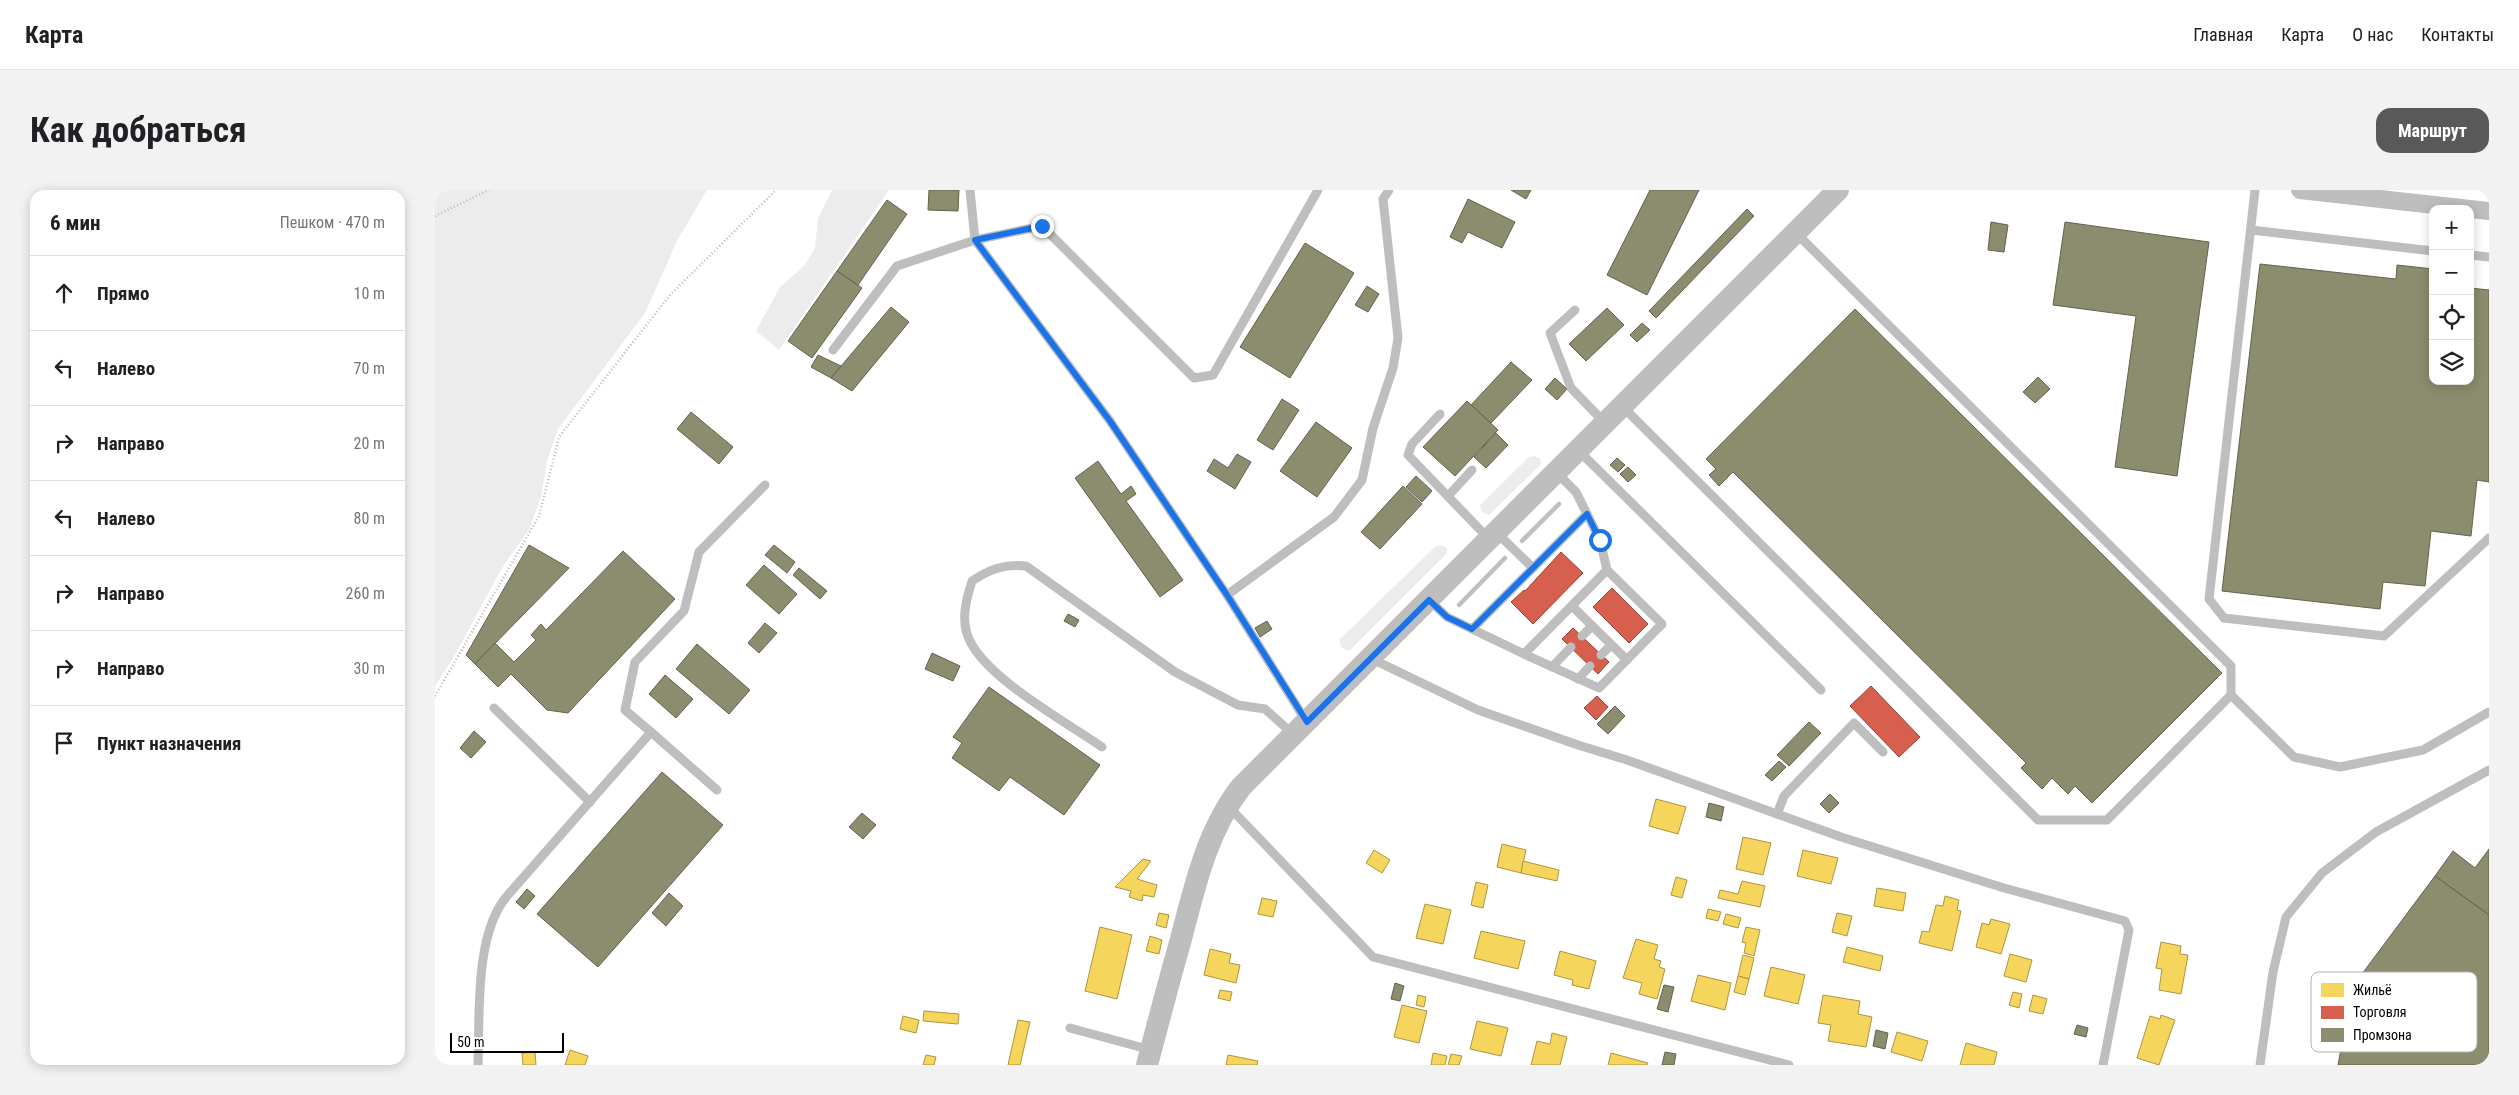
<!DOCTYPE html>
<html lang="ru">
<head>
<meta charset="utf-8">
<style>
	body { margin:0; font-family:"Roboto Condensed",sans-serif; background:#f2f2f2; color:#202124 }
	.controls { position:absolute; right:15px; top:15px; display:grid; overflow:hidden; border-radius:10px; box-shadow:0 2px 12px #0003 }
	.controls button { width:45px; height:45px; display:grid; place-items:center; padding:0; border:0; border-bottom:1px solid #e0e0e0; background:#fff; color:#202124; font:25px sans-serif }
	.scale { position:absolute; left:15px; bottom:12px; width:114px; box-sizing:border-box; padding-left:5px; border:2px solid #000; border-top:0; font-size:14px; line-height:18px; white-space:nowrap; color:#000; -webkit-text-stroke:4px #fff; paint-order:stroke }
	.stop { position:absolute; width:15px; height:15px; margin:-11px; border:4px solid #1a73e8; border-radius:50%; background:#fff }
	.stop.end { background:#1a73e8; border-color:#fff; box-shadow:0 1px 5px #0008 }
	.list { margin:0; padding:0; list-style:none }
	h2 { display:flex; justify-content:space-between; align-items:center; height:65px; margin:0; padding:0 20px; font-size:21px }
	h2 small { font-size:16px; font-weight:400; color:#757577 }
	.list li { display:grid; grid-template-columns:32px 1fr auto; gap:15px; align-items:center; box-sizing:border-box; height:75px; padding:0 20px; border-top:1px solid #e0e0e0 }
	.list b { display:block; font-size:19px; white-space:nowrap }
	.list em { font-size:16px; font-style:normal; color:#757577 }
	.icon { flex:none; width:28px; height:28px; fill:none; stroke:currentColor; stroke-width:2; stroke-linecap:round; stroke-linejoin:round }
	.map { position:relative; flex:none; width:2054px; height:875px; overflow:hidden; border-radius:15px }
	header { display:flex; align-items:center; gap:30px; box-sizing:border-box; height:70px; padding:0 25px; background:#fff; border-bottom:1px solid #e0e0e0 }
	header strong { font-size:24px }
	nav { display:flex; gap:28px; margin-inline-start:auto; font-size:18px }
	.intro { display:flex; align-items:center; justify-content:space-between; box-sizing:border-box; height:120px; padding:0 30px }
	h1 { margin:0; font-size:35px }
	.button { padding:12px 22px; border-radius:15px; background:#595959; color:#fff; font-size:18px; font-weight:700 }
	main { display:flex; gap:30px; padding:0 30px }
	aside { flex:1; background:#fff; border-radius:15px; box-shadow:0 2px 12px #0003 }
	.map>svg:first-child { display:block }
</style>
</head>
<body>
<header>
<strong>Карта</strong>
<nav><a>Главная</a><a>Карта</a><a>О нас</a><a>Контакты</a></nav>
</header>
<div class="intro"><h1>Как добраться</h1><a class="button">Маршрут</a></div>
<main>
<aside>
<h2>6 мин<small>Пешком · 470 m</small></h2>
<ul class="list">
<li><svg class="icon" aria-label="ahead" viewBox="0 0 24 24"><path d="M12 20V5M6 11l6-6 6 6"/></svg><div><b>Прямо</b></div><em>10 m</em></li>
<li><svg class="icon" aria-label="left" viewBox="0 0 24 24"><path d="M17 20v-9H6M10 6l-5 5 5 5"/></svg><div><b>Налево</b></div><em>70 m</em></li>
<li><svg class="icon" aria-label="right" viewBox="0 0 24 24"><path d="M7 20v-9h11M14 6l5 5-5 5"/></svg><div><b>Направо</b></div><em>20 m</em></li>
<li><svg class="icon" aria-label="left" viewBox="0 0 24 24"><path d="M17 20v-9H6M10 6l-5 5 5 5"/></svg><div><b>Налево</b></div><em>80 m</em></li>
<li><svg class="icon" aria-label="right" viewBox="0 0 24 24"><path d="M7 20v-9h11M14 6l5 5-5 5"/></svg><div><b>Направо</b></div><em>260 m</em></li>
<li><svg class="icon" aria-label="right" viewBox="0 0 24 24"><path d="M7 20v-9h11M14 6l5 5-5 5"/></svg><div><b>Направо</b></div><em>30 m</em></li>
<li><svg class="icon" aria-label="arrive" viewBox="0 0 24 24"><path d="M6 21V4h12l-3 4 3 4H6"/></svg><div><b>Пункт назначения</b></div></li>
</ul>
</aside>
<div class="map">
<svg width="2054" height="875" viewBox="0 0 2054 875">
	<rect width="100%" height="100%" fill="#fff"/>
	<g fill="#ececec">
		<polygon points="0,0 272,0 242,51 210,123 123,239 112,271 106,307 94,340 68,376 17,470 0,496"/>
		<polygon points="397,0 454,0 344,160 321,141 345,97 370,75 380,58 383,28"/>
		<polygon points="1100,266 1105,269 1106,274 1054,325 1047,322 1045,315 1094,267"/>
		<polygon points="1006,355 1012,358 1012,363 914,461 907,458 904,450 1001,356"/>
	</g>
	<g fill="#f6d55c" stroke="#ac9540">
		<polygon points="1221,609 1251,617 1243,644 1214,636"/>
		<polygon points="1308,647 1336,653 1328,685 1301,679"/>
		<polygon points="1067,654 1091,660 1086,683 1062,677"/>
		<polygon points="939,660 955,670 947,683 931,673"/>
		<polygon points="1368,660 1403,668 1396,694 1362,686"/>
		<polygon points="708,669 716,671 702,689 722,695 719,707 708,705 707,711 694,707 696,701 680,697"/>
		<polygon points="1088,671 1124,680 1122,691 1086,683"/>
		<polygon points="1241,687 1252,690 1247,708 1236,705"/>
		<polygon points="1307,691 1330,696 1325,717 1283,708 1285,700 1303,704"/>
		<polygon points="1041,692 1053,695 1048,718 1036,715"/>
		<polygon points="1442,698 1471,703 1468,721 1439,716"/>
		<polygon points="1510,706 1524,710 1522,720 1526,721 1517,761 1484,753 1487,741 1494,742 1501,715 1508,716"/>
		<polygon points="827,708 842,711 838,727 823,724"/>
		<polygon points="990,714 1016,720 1008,754 981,748"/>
		<polygon points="1273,719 1286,722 1283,731 1271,728"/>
		<polygon points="724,723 734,725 731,738 721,735"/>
		<polygon points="1402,723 1417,726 1412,746 1397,742"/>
		<polygon points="1291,724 1306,728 1303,738 1288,734"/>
		<polygon points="1556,729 1575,734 1566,764 1541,757 1547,733 1554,735"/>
		<polygon points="665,737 697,745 682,809 650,801"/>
		<polygon points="1311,737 1325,740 1319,766 1309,763 1311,753 1307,752"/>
		<polygon points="1046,741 1090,751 1083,779 1039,768"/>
		<polygon points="715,746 727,750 724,764 711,761"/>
		<polygon points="1201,749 1223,755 1219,769 1226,771 1224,777 1230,779 1222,809 1204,804 1207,793 1188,788"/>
		<polygon points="1726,752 1746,756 1745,764 1753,765 1746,804 1724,800 1727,779 1721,778"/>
		<polygon points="1412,757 1448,766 1445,781 1408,772"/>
		<polygon points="775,759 796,764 794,773 805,775 801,793 769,785"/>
		<polygon points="1125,761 1161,771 1154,799 1137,795 1138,790 1119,785"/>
		<polygon points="1575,764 1597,770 1591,792 1569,786"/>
		<polygon points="1308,765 1319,768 1314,789 1303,786"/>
		<polygon points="1336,777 1370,785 1363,814 1329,806"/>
		<polygon points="1263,785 1296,793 1290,820 1256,811"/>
		<polygon points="1303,786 1314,789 1310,805 1299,802"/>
		<polygon points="785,800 797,802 795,811 783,808"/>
		<polygon points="1578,802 1587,804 1584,818 1574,815"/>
		<polygon points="983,805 991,807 989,817 981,815"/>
		<polygon points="1388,805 1425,811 1423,824 1437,827 1431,857 1393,851 1396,835 1383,833"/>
		<polygon points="1598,805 1612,809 1608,824 1594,821"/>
		<polygon points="967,815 992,821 984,853 959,847"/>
		<polygon points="489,821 524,824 523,834 488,831"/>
		<polygon points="1726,825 1740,830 1724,875 1702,868 1715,826 1725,829"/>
		<polygon points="468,826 484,830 481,843 465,839"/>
		<polygon points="583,830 595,832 585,875 573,875"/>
		<polygon points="1042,831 1073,838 1066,866 1035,859"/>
		<polygon points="1462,842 1493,851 1487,871 1456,862"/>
		<polygon points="1117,843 1132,847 1125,875 1096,875 1102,851 1115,854"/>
		<polygon points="1531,853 1562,862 1559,875 1525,875"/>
		<polygon points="135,860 153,866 150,875 130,875"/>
		<polygon points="100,862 101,875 88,875 87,863"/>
		<polygon points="998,863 1012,866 1010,875 996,875"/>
		<polygon points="1176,863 1213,873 1212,875 1173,875"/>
		<polygon points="1016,864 1027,866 1024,875 1013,875"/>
		<polygon points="491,865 501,867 499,875 488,875"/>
		<polygon points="793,865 823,871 822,875 791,875"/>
	</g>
	<g fill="#d6604d" stroke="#964336">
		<polygon points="1126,362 1148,383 1098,434 1076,412 1089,400 1090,401"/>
		<polygon points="1177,398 1213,434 1194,453 1158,417"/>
		<polygon points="1138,438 1174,472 1163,484 1127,449"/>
		<polygon points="1436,496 1485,547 1464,567 1415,516"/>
		<polygon points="1162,506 1173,517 1161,530 1149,518"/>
	</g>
	<g fill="#8c8c6e" stroke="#62624d">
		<polygon points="494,0 524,0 523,21 493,20"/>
		<polygon points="1076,0 1096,0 1091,9"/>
		<polygon points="1215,0 1264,0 1212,105 1172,85"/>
		<polygon points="1033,9 1080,32 1067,58 1033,42 1027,53 1015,47"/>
		<polygon points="452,10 472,24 423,95 402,81"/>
		<polygon points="1312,19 1319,26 1221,128 1214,121"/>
		<polygon points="1556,32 1573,35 1569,62 1553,60"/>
		<polygon points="1630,32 1774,52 1742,286 1680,277 1701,126 1618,115"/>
		<polygon points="870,53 919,83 855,188 805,157"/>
		<polygon points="1825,74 1961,89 1962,75 1998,79 1998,191 2035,191 2035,98 2054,100 2054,292 2042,290 2036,346 1996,341 1990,396 1948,392 1945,419 1787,401"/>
		<polygon points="402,81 427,98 377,168 353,151"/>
		<polygon points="932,96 944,104 933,122 920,115"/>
		<polygon points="456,117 474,132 417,201 396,188"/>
		<polygon points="1172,118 1189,135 1151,171 1134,154"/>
		<polygon points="1420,119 1787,483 1657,613 1640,596 1633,604 1617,588 1607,599 1586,578 1591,573 1298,282 1284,296 1274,285 1281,279 1271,269"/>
		<polygon points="1207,133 1215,140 1202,152 1195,145"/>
		<polygon points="383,165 406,176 396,188 376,177"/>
		<polygon points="1076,172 1097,190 1056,233 1036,215"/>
		<polygon points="1603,187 1615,199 1600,213 1588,202"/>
		<polygon points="1120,188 1132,199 1122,210 1110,199"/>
		<polygon points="847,209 864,220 838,260 822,250"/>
		<polygon points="1032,211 1063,240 1020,286 988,257"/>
		<polygon points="256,222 298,257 284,274 242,239"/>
		<polygon points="881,232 917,258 882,307 845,281"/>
		<polygon points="1061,243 1073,255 1051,278 1039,267"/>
		<polygon points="802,264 816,272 800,299 772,281 779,269 793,278"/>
		<polygon points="1182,268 1190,275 1183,282 1175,275"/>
		<polygon points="663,271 686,304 696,296 701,304 691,311 748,390 725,407 640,288"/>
		<polygon points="1193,277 1201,285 1193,292 1185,284"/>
		<polygon points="981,286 997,301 987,312 971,297"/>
		<polygon points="968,296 987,314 945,359 926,342"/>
		<polygon points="94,355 134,378 40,474 31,465"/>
		<polygon points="339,355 360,372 352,383 330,365"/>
		<polygon points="188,361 240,409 133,523 112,520 76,484 63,497 40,474 60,453 79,472 101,450 96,445 106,434 111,440"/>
		<polygon points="329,375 362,404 344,424 311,395"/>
		<polygon points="364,378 392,401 385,409 358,385"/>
		<polygon points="633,424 644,430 640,437 629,431"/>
		<polygon points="832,431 837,439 825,447 820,438"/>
		<polygon points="330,433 342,443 324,463 313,453"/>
		<polygon points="262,454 315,500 294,524 241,479"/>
		<polygon points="497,463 525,476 518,491 490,479"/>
		<polygon points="230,485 258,509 241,528 214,504"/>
		<polygon points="554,497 665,575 629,625 575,587 564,601 517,568 527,553 518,547"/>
		<polygon points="1180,516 1190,526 1173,544 1162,534"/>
		<polygon points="1374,532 1386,543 1354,576 1342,565"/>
		<polygon points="39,541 51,552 36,568 25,558"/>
		<polygon points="1344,571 1351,577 1337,591 1330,585"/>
		<polygon points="227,582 288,635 163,777 102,724"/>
		<polygon points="1395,604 1404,613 1394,623 1385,614"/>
		<polygon points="1274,613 1289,617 1286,631 1271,627"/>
		<polygon points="427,623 441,635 428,649 414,637"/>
		<polygon points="2054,659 2054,725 2000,686 2018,661 2040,678"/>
		<polygon points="2000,686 2054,725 2054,875 1903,875 1918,796"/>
		<polygon points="92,699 100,706 89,719 81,712"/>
		<polygon points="234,703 248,716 231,736 217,723"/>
		<polygon points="960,793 969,796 965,811 956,809"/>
		<polygon points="1229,795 1239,797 1233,822 1222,819"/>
		<polygon points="1642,835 1653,838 1651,847 1639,844"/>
		<polygon points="1441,840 1453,843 1450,859 1438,856"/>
		<polygon points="1230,862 1241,864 1239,875 1227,875"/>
	</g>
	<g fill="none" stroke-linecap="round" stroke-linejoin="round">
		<g stroke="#bfbfbf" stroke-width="4.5">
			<polyline points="1087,351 1124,314"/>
			<polyline points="1024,415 1070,368"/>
		</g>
		<g stroke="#b9b9b9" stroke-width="2.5" stroke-dasharray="1 2.5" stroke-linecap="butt">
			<polyline points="0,26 54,0"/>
			<polyline points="0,506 104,326 124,247 235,105 341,0"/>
		</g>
		<g stroke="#bebebe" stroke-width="9">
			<polyline points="535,0 540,50 607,36 759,188 778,185 883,0"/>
			<polyline points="1820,0 1774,409 1789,428 1949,446 2054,348"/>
			<polyline points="1816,40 1998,61"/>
			<polyline points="2035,65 2054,67"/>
			<polyline points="1140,120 1115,143 1136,198 1170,233"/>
			<polyline points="398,160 462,76 540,50 675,231 792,405 871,531"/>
			<polyline points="1187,216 1603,630 1672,630 1796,505 1796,476 1361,43"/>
			<polyline points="1005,224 977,254 973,265 1054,349"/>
			<polyline points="1143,260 1386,500"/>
			<polyline points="1013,306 1037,280"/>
			<polyline points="1061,342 1098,378"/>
			<polyline points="792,405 899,327 927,290 938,238 958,178 963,148 948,9 954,0"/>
			<polyline points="994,410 1012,427 1089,464 1172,380 1165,350 1141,302 1121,282"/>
			<polyline points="1137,416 1192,470"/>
			<polyline points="1037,439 1152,324"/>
			<polyline points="1147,446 1157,436"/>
			<polyline points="1089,464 1164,498 1227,434 1172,380"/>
			<polyline points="1166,465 1176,455"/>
			<polyline points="937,469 1043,520 1143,555 1192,570 1406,647 1569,698 1690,731 1694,740 1668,875"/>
			<polyline points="1117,477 1136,457"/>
			<polyline points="1143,489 1155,476"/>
			<polyline points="1796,505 1859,567 1905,577 1988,560 2054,522"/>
			<polyline points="59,518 155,612"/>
			<polyline points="216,542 190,520 200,472 249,421 264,362 330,295"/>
			<path d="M667,557c-36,-25 -114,-68 -132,-106 -10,-19 -4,-41 2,-60 18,-12 32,-17 54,-15l149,106 63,33 27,4 28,25"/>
			<polyline points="794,617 938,767 1354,875"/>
			<polyline points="1342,624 1349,606 1419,533 1448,562"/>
			<polyline points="635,838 716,860"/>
			<path d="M43,875c2,-49 -4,-130 29,-169l144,-164 66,58"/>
			<polyline points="1825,875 1838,782 1851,727 1887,683 1941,642 2054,580"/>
		</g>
		<g stroke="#bebebe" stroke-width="18">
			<polyline points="1865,0 2035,19"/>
			<polyline points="2035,19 2054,21"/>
		</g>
		<path stroke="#bebebe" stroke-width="22" d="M712,875c11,-42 22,-84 34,-126 14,-54 26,-108 60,-152l597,-597"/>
	</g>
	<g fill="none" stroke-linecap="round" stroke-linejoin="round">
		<polyline stroke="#1a73e8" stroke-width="6" points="607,36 540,50 675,231 792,405 872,532 994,410 1012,427 1037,439 1152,324 1165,350"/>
	</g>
	<rect x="1876" y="782" width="166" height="80" rx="8" fill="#fff" stroke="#b2b2b2" stroke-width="1"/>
	<rect x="1886" y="793" width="23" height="14" fill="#f6d55c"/>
	<rect x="1886" y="816" width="23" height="13" fill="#d6604d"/>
	<rect x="1886" y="838" width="23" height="14" fill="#8c8c6e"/>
	<g font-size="14" fill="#000">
		<text x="1918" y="805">Жильё</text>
		<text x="1918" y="827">Торговля</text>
		<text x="1918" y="850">Промзона</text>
	</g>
</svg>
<div class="controls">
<button>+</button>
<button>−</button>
<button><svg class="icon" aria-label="locate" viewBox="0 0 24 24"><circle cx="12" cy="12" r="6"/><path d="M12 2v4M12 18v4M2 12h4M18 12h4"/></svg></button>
<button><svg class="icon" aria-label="layers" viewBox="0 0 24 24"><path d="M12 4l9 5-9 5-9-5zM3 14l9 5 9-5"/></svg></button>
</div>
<div class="scale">50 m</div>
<div class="stop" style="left:1165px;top:350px"></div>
<div class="stop end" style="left:607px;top:36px"></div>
</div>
</main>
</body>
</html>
